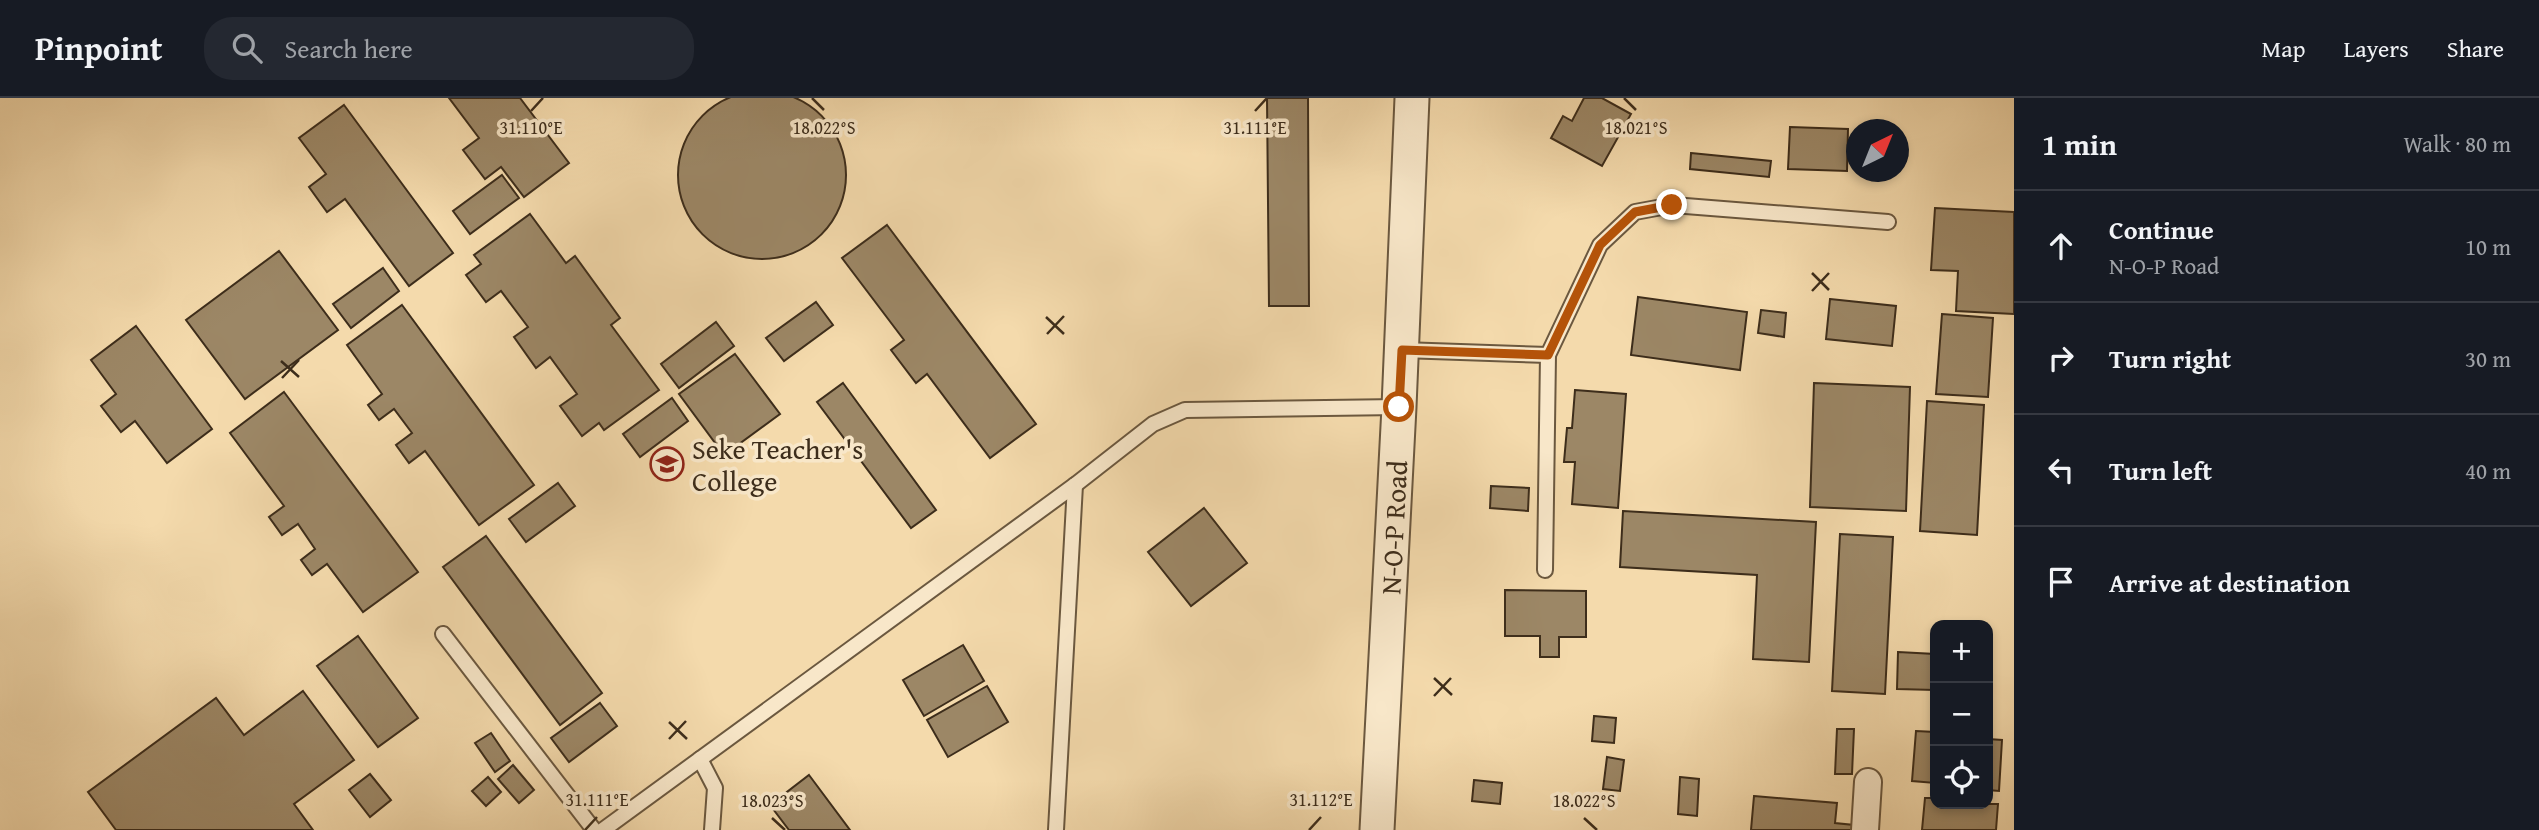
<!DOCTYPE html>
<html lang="en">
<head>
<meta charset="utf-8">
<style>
	body { margin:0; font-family:"Gentium Book Plus",serif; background:#242831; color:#f1f3f6 }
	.controls { position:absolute; right:21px; bottom:21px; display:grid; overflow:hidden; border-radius:14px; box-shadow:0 4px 10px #0003 }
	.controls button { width:63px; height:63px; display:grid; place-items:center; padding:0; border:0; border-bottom:2px solid #363941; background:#171b24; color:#f1f3f6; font:35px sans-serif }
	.compass { position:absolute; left:1846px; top:21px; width:63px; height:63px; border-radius:50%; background:#171b24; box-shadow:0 4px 10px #0003; rotate:43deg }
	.stop { position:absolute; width:21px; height:21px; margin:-16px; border:5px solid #b45309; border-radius:50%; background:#fff }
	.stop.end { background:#b45309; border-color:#fff; box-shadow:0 2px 7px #0008 }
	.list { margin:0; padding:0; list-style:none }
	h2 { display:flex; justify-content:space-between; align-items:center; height:91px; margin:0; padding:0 28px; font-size:30px }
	h2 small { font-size:23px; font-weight:400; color:#9ea1a6 }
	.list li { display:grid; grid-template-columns:46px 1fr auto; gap:21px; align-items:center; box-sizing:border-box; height:112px; padding:0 28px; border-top:2px solid #363941 }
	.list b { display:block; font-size:26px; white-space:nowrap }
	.list p { margin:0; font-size:23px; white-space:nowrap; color:#9ea1a6 }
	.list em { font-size:23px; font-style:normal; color:#9ea1a6 }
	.icon { flex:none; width:38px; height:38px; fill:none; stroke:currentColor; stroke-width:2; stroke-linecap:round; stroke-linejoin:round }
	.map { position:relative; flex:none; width:2014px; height:732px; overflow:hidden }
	header { display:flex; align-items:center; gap:42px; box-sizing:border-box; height:98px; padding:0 35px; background:#171b24; border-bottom:2px solid #363941 }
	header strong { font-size:33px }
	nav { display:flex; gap:38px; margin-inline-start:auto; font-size:24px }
	.search { width:490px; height:63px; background:#242831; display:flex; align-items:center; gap:18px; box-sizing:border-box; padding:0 24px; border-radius:28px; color:#9ea1a6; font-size:26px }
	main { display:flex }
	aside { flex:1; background:#171b24 }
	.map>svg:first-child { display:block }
</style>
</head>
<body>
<header>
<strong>Pinpoint</strong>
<div class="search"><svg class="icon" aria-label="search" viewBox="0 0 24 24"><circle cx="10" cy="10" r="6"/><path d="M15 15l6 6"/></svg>Search here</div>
<nav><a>Map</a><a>Layers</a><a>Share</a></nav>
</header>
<main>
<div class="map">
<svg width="2014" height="732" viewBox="0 0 2014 732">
	<rect width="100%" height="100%" fill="#f4daac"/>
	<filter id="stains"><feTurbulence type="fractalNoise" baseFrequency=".00286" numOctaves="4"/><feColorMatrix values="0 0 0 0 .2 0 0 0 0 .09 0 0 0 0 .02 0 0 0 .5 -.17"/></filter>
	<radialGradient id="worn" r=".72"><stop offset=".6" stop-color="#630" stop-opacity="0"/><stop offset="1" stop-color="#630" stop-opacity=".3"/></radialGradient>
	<g fill="#9c8766" stroke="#3d2d1b" stroke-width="2">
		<circle cx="762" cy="77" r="84"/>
		<polygon points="449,0 520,0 569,65 524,99 501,69 485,81 463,52 479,40"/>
		<polygon points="1267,0 1308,0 1309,208 1269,208"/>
		<polygon points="1584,0 1602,0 1631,16 1602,68 1551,40 1563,18 1572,23"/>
		<polygon points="344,7 453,155 409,188 345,101 327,114 309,89 326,76 299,40"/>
		<polygon points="1790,29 1848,31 1847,73 1788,71"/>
		<polygon points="1691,55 1771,63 1769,79 1690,71"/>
		<polygon points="502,77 519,100 470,136 453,113"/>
		<polygon points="1935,110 2014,114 2014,216 1956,213 1958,173 1931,172"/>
		<polygon points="530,116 566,165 575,158 620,220 611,227 659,292 604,332 599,325 582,338 560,308 577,296 550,259 536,270 514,239 528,229 501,193 486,204 466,177 481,166 474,157"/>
		<polygon points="887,127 1036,326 990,360 927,276 916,285 891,252 904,242 842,160"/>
		<polygon points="279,153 338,232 245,301 186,222"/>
		<polygon points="383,170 399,193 351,230 333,206"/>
		<polygon points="1638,199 1747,214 1740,272 1631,257"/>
		<polygon points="1830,201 1896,208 1892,248 1826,241"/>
		<polygon points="816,204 833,227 784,263 766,240"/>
		<polygon points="402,207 534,387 479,427 425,353 409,365 396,347 412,335 394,311 379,322 368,307 382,296 347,247"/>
		<polygon points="1761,212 1786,215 1784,239 1758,235"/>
		<polygon points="1942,216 1993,220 1988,299 1936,296"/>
		<polygon points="716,224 734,248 679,290 661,266"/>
		<polygon points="136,228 212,331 167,365 135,323 121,334 101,308 116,296 91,262"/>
		<polygon points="735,256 780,316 724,357 679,296"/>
		<polygon points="843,285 936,412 911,430 817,304"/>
		<polygon points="1814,285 1910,289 1906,413 1810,409"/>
		<polygon points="1575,292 1626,296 1618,410 1572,406 1575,364 1564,364 1567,330 1572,330"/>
		<polygon points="284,294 418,474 363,514 327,466 312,477 301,462 315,451 298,426 282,437 269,419 284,408 230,335"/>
		<polygon points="672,300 688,323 640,359 623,336"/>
		<polygon points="1927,303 1984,307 1977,437 1920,433"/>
		<polygon points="558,385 575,408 526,444 509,421"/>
		<polygon points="1491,388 1529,390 1528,413 1490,410"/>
		<polygon points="1204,410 1247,465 1191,508 1148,454"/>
		<polygon points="1623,413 1816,424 1809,564 1753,561 1757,477 1620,469"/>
		<polygon points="1840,436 1893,439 1885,596 1832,593"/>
		<polygon points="486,438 602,595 560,627 443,469"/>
		<polygon points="1505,492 1586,493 1586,539 1559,539 1559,559 1540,559 1540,538 1505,538"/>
		<polygon points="358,538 418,620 378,649 317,568"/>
		<polygon points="963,547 984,583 924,618 903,582"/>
		<polygon points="1898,554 1935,556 1935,592 1897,591"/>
		<polygon points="987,588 1008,624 948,659 927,622"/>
		<polygon points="303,593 354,662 294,706 313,732 116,732 88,694 216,600 244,637"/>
		<polygon points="600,605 617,628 569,664 551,640"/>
		<polygon points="1594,618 1616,620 1614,645 1592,643"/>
		<polygon points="1837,631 1854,631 1852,676 1835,676"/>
		<polygon points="1916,633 1935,634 1935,685 1912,683"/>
		<polygon points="491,635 510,663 495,674 475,645"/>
		<polygon points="1988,641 2002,642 1999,693 1988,692"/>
		<polygon points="1607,659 1624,662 1620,693 1603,691"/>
		<polygon points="513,667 534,692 519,705 498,681"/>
		<polygon points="370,676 391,702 370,719 349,692"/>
		<polygon points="809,677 850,732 789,732 770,707"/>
		<polygon points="488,679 501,694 486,708 472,693"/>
		<polygon points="1680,679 1699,681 1697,718 1678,716"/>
		<polygon points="1474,682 1502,685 1500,706 1472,703"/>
		<polygon points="1754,698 1837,705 1835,725 1854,727 1854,732 1751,732"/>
		<polygon points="1925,700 1935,700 1935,706 1998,706 1996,732 1922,732"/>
	</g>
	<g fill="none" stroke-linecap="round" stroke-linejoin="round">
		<defs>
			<g id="service">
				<polyline points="1402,252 1548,257"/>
				<polyline points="1545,472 1548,257 1600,147 1635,114 1673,107 1888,124"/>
				<polyline points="443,536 594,732"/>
				<polyline points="700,661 715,690 712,732"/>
				<polyline points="603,732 1075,387 1153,326 1185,312 1399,309"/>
				<polyline points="1056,732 1075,387"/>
			</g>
			<polyline id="minor" points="1865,732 1868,684"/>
			<g id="tertiary">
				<path id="s1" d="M1377,732l22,-423 13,-309"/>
			</g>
		</defs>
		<use href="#service" stroke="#6b583f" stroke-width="18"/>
		<use href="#minor" stroke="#6b583f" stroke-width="30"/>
		<use href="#tertiary" stroke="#6b583f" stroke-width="37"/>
		<use href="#service" stroke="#f8e7c9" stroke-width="14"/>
		<use href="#minor" stroke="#f8e7c9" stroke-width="26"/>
		<use href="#tertiary" stroke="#f8e7c9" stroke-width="33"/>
	</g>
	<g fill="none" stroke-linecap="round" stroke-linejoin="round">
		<polyline stroke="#b45309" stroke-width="9" points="1399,309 1402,252 1548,257 1600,147 1635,114 1672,107"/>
	</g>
	<path fill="none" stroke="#3d2d1b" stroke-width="2.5" d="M812,0l12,12M1624,0l12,12M531,13l12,-13M1255,13l12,-13M1812,175l17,17M1812,193l17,-18M1046,219l18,17M1047,236l17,-18M281,263l18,16M282,280l17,-18M1434,580l18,17M1434,598l17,-18M669,624l18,17M669,641l17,-18M772,720l13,12M1584,720l13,12M585,732l12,-13M1309,732l12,-13"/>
	<defs>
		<symbol id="university-ring" viewBox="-11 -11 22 22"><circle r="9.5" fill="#f8e7c9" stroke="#8f2418" stroke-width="1.5"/><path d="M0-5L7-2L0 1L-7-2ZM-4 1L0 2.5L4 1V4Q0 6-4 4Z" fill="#8f2418"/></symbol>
	</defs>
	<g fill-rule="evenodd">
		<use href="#university-ring" x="648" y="347" width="38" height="38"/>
	</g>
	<g text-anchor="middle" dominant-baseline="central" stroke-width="7" stroke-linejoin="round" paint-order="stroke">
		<g font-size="28" fill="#3d2d1b" stroke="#f8e7c9" text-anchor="start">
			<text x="692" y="350">Seke Teacher's<tspan x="692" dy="32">College</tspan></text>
		</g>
		<g font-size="28" fill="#3d2d1b" stroke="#f8e7c9">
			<text stroke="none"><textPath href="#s1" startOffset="303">N-O-P Road</textPath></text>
		</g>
	</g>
	<g font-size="18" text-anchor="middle" fill="#3d2d1b" stroke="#f8e7c9" stroke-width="7" stroke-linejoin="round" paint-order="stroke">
		<text x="824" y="36">18.022°S</text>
		<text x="1636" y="36">18.021°S</text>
		<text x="531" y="36">31.110°E</text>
		<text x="1255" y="36">31.111°E</text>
		<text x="597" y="708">31.111°E</text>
		<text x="1321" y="708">31.112°E</text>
		<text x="772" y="709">18.023°S</text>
		<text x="1584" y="709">18.022°S</text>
	</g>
	<rect width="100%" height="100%" filter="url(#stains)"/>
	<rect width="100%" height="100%" fill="url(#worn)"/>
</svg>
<div class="controls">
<button>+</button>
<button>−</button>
<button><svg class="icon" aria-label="locate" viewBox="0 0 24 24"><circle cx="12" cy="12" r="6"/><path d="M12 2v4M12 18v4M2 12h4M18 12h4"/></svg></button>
</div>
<svg class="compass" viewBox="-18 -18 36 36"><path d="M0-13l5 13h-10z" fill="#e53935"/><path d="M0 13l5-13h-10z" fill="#9ea1a6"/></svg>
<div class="stop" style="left:1399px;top:309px"></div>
<div class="stop end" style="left:1672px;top:107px"></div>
</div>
<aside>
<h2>1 min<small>Walk · 80 m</small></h2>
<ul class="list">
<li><svg class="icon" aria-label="ahead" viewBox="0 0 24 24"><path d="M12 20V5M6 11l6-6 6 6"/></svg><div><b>Continue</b><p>N-O-P Road</p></div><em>10 m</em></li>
<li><svg class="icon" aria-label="right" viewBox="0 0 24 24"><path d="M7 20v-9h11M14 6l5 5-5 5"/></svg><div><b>Turn right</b></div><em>30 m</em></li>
<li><svg class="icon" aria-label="left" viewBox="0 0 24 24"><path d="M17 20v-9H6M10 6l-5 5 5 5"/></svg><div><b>Turn left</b></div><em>40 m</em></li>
<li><svg class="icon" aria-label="arrive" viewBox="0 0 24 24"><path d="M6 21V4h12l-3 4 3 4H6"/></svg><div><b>Arrive at destination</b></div></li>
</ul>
</aside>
</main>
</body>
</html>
